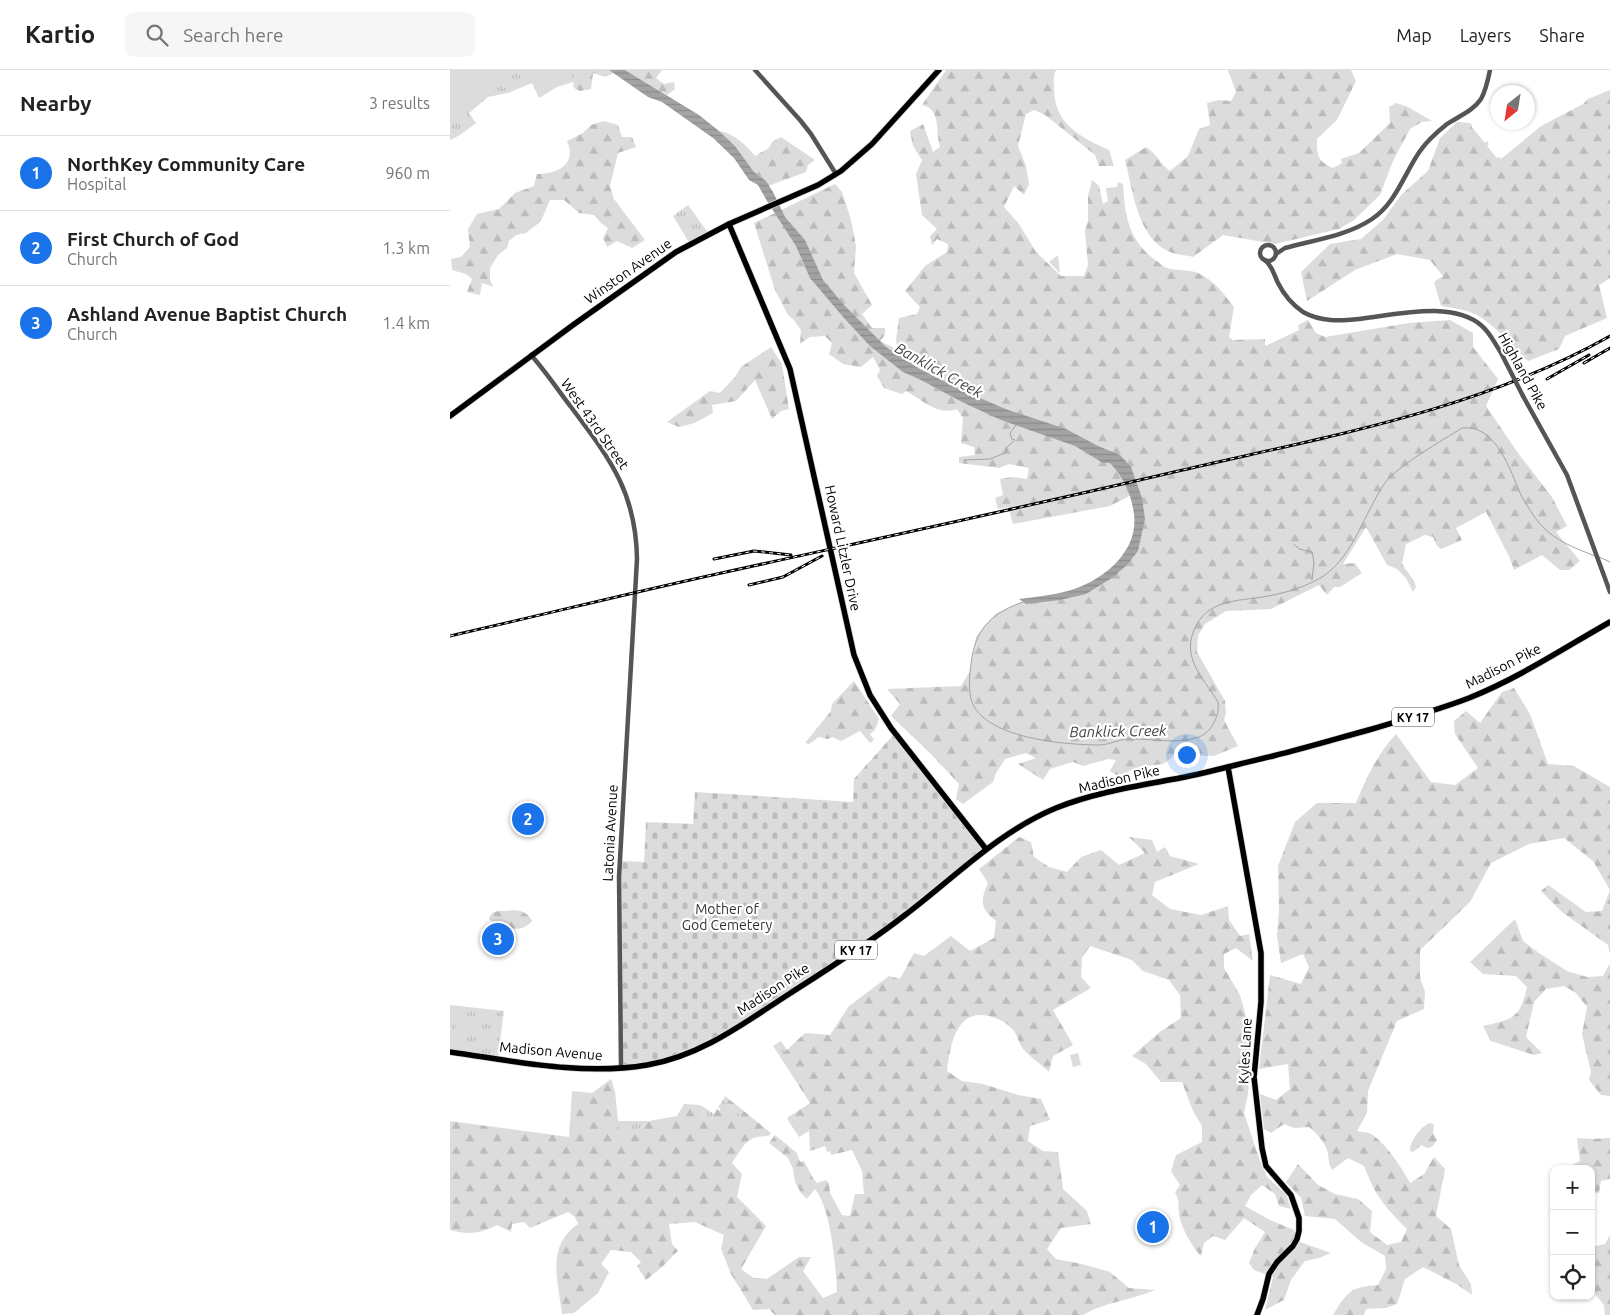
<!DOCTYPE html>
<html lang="en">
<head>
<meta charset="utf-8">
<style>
	body { margin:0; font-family:Ubuntu,sans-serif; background:#f6f6f6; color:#222 }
	.controls { position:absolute; right:15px; bottom:15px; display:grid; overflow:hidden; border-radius:10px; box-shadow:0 1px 4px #0004 }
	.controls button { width:45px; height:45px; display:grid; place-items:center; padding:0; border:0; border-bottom:1px solid #e0e0e0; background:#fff; color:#222; font:25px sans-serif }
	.compass { position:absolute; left:1040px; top:15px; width:45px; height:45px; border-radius:50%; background:#fff; box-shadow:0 1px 4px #0004; rotate:210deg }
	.you { position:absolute; left:736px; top:684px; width:18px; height:18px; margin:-12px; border:4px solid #fff; border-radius:50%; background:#1a73e8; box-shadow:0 0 0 8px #1a73e833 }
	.badge { display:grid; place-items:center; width:32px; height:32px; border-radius:50%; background:#1a73e8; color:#fff; font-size:16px; font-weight:700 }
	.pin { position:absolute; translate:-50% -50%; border:2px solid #fff; box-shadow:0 1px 5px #0006 }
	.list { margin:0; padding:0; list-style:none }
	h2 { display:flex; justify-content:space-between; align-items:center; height:65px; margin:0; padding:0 20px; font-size:21px }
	h2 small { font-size:16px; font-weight:400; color:#767676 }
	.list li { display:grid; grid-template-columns:32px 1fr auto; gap:15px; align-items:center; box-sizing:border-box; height:75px; padding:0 20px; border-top:1px solid #e0e0e0 }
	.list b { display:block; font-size:19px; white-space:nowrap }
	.list p { margin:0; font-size:16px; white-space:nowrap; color:#767676 }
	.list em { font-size:16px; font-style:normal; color:#767676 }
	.icon { flex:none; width:28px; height:28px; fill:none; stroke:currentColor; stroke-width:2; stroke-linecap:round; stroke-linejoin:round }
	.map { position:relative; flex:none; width:1160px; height:1245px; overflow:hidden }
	header { display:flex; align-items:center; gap:30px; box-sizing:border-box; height:70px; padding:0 25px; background:#fff; border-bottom:1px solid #e0e0e0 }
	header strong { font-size:24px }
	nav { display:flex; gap:28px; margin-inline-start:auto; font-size:18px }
	.search { width:350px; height:45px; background:#f6f6f6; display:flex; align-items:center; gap:12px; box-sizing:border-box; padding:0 18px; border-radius:10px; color:#767676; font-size:19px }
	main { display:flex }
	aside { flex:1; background:#fff }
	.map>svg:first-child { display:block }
</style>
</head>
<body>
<header>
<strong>Kartio</strong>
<div class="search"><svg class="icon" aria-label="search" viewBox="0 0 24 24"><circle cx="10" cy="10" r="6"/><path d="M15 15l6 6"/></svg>Search here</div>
<nav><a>Map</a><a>Layers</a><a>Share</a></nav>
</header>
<main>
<aside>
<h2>Nearby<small>3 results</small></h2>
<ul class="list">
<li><span class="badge">1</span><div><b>NorthKey Community Care</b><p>Hospital</p></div><em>960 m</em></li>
<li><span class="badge">2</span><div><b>First Church of God</b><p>Church</p></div><em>1.3 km</em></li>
<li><span class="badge">3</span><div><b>Ashland Avenue Baptist Church</b><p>Church</p></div><em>1.4 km</em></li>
</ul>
</aside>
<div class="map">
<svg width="1160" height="1245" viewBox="0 0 1160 1245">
	<defs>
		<pattern id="grass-tufts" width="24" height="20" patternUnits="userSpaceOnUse" patternTransform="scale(1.25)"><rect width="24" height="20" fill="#dcdcdc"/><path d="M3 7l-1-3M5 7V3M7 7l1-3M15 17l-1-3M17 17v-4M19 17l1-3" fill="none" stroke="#bbb"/></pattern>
		<pattern id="forest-firs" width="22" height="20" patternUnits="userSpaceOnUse" patternTransform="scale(1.25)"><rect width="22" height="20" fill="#dcdcdc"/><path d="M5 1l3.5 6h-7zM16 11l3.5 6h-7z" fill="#bbb"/></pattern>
		<pattern id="cemetery-stones" width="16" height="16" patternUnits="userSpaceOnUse" patternTransform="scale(1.25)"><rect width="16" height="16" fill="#dcdcdc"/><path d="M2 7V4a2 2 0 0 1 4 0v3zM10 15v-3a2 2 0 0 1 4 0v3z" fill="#bbb"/></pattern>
		<pattern id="water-rules" width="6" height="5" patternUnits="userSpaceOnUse" patternTransform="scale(1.25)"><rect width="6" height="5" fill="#a3a3a3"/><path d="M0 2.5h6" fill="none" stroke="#8b8b8b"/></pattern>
	</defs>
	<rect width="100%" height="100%" fill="#fff"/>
	<g fill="url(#grass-tufts)">
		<polygon points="0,0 125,0 123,12 107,17 89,28 82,13 58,23 38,27 19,43 26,53 10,65 0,70"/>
		<polygon points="238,135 259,164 240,174 223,146"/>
		<polygon points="608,185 610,203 599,192"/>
		<polygon points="0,935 54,941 48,986 0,980"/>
		<polygon points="331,971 337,980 329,985 323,976"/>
		<polygon points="273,1030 290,1045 289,1050 284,1050 269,1041 271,1039 268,1037"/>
		<polygon points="255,1038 264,1044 259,1052 250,1046"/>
		<polygon points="350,1045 359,1061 349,1067 339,1052"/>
		<polygon points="168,1051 199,1051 187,1061 168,1061"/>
	</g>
	<g fill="url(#forest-firs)">
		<polygon points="125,0 159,0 164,3 155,7 143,3 141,19 130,21 124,18 123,12"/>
		<polygon points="175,0 212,0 206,8 214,14 224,12 225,19 217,25"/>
		<path d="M496,0h110c-3,6 -2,13 -2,20 1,35 27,47 55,60l5,16h-15l-4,-11 -21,-17 -29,-23 -11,-5 -8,4 -8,32 8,20 3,18 -5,11 -10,-9 -10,21 15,17 17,28 25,24h23l4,-11 -3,-34 3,-10v-25l4,-16 7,6 4,18 5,-3 -2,-13 11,-1 1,-5 5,2c2,32 5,55 32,76 4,2 8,7 12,8 10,3 21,1 31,5 16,7 26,21 36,34l-5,30 4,3 32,-1v7l34,-16 -1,-5 10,-5 8,13 9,4 84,-14 41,-3 23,13v14l25,32 -12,27 32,47 34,44 15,29 -11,6 24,29 -11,9h-9l-18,-15 -28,15 -5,-14 -23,-44 -30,16 6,12 -21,9 -4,-3 -4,-9 -8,-2 -19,9 -4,20 12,17 2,6 -3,5 -7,-14 -9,-9 -10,-4 -21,-38 -23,37 12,-1 7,10 -22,14h-6l-7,8 -8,-10 -48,24 -45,2 -21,13 -7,11 -1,17 28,49 1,12 -2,7 14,26 -24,10 -39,-1 -12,9 -24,3 -21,9 -8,-5 6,-11 -8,-1 -25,7 -10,-4 -23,7 -7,11 -25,-16 18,-6 -10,-5 -21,6 -9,14 -3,9 -30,22 -7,-5 3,-15 -27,-29 -41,-39 9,-12 -13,-15 74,-3 9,-15 6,-34 11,-14 10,-10 25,-11 17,-2 43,-10 38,-25 19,-39 -4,-33 -25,13 -97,18 -5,-17 -10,2 -3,-11 8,-3 -3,-16 12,-2 15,2 2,-11 -20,-4 -10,4 -40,-5v-6l16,-2 -1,-8 -13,-4 2,-25 -6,-9c-20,7 -34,-9 -51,-18l-4,3 -18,-6 -7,-12 3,-6 -7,-13 -12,10 -18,-3 -14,-10 3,-11 -7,-7 -15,1 -10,7 1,-14 -8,-11 -5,-4 -13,-25 -21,-67 81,-39 7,8 9,28 5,26 -2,27 18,32 -10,9 10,14h13v7l-5,6 18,9 -2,-10 3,-22 18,-4 3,-7 -15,-16 20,-25 22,-14 1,-8 -11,-5 -5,6 -2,-9 7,-7 -15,-14 -6,-41 6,-14 -9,-14 -3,-15 13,-7 10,28 7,-5c-5,-15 2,-38 -18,-42z"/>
		<path d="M778,0h123l5,11 -19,39 -20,19c0,16 0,22 16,29l9,-5 -1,-4 18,-6 31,-30 -1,-16 7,-4 10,3 26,15 -10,1 -12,7 -17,32 -13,34 -26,25 -15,9 -64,15 -52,-9 -30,22c-7,-2 -16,-2 -23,-5 -33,-14 -37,-62 -45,-92l21,-13c11,7 14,17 24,24l18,-15 11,-27 11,-4 -3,-22 12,-3 12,1 5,-9z"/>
		<path d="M1160,20v188l-11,7 8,33 -42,18 -6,13 -31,12c-16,-15 -34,-37 -53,-47 -11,-5 -23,-6 -34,-8l-7,-24 9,-6 -13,-16 -33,-6 -42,16 -48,31 -6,-29 29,-28 31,-5 22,-19 19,-26 26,-23 12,-33 17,-16 13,1 2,2 -1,1 14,17 2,-2 2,3 -2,2 10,12 2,-1 2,2 40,-33 42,-22 5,-5z"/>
		<path d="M154,51l14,4 4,12h10l4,10 -18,6 -8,33 4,13 31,41 -13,8 -15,-7 -10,6 -4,-9 5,-10 -7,-5 -7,-8 -15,-2 -15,-13h-14l-9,21 -15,12 -10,2 -7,6 -2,7 -9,7 -8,13v11l3,8 -11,-4 -2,12 -13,-3 5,-13 -6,-5 -14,-4 -1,-11 10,-2 9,-10 -2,-18 9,-15 22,-5 16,-16 19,-7 3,-12c13,0 33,-4 33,-22 0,-3 -2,-8 -3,-11l16,-8 8,-8z"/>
		<path d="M269,61c15,2 27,14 36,25l14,-8 3,-6 9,-5 34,23 -7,5 -2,7 -38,14 -2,-5 -12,-9 -19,-26z"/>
		<polygon points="321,277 332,294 339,339 331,341 322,349 305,310 286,331 262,335 263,343 245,353 229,357 217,352 260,321 270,323 285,307 291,297"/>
		<polygon points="404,611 429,649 425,660 420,664 424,670 420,673 410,661 391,671 382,667 378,669 369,667 359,674 355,673 381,641 382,634"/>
		<path d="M1064,618l16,26 18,50 26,2 36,21v103l-17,-29 -29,-23 -35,6 -38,19 -21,39 -50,48v27l5,15 -1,17 -27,12 -29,70 -1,22 -10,18c3,1 9,1 12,2 15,7 33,35 41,50l14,-9 10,-17 11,12 -9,47 15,13 8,36 12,19 1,11 -14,-10 -35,-18 -18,12 -8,25 -11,4 -20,1 -2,6h-31c14,-23 17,-28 45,-30l8,-16 -1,-13 -24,-14 -26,-23 -30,-3 -4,-18 -15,-16 12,-18 20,21 17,9 23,5 14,12 -2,21 17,13 14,-3 6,-13c-23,-23 -31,-32 -43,-63l-16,-8 -16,12c-4,-7 -3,-13 -5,-20 -3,-9 -11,-17 -18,-23l-15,1 -10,-4 -13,9 -7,-4 -4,-35 16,6 14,-11 -2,-25 -29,5 11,-94 31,9 8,-17 -6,-13 -22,9 -4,-27 2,-25 -1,-45 17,-44 22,-19h39c10,-25 22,-50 40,-69l35,48 24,3 23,-17 -23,-34 -1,-13 12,-10 14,12 22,-31z"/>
		<path d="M569,767l12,5 3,15 15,10 18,5 14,-15 20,-7 18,15 26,-12 -16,-16 23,3 5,12 8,-5 5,9 29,8 -44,18 -3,13 18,14 31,6 27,-9 1,14 11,16 9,-2 4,27 -17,-13 -12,6v14l16,27 11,39 -3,60 -4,19 16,48 7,16 19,17 5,15 -12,-3 -4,-12 -13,-9 -11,10 -6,11 25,14 24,10 6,12 31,11 -12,5 -14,3 -14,19 -7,20 -19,10 8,-33 -19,-7 -5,-7 6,-15 10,-16 -21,-14 -19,22 -12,-4 -9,7 -3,13c-9,-9 -22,-32 -22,-44 -1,-11 1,-9 -4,-20l5,-7 -9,-14 5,-16 26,-13v-16l-9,-15 -11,-29h-21l-15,-18 -14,-8 29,-25 20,-13 -1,-23 -11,-15 -26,-9 -11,-11 -42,-14 -8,12 -1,19 10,11 -38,22 20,35 -20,11 -4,16c-8,-8 -19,-15 -26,-23 -5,-6 -5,-15 -11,-20 -6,-7 -14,-11 -23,-13 -33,-8 -39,30 -42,55l15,10 21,3 35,11 23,4 9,21 -20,6 -2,15 15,10 15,1 5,37 24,22 4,13 -30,4 -14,21 9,10 26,5 28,8 19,16 26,2c-24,10 -50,12 -72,25h-308l-6,-6 -16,1 -22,-36 -10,-25 3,-14 -29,-13 -26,2 3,20 6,7 -17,17 -15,12 -9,-14 4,-4 -10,-10 -20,-2 -10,14 8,8 -11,21 -24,20 -12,1c-4,-34 -16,-68 16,-90l-3,-7 -7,-5 -38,16 -6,-6 -12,2 -1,8 -14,-7c-18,9 -28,10 -47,5v-109l119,16 3,-46 20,2 19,-14 4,12 4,40h18l12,-10 28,-5 7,-12 16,1 5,3 -5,8 9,6 8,-13 17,11h5l1,-5 -17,-15 2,-4 46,37 -1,2c-6,2 -7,1 -12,2 -13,1 -19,17 -26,26l10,11 -5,23 29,29 -25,43 13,9 13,1 32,-22h12l-8,14 20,27 14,-6c-1,-25 -6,-84 -22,-103l-8,10 -6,-6 -6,-11 -2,-13 -5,-11 -19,-15 6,-8 22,18 3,9 4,-1 9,17 4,5 9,-3 3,3 1,10 12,22 8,1 5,-22h9l-2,-23 -10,-21 -21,5 -1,-4 -3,1 -2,-6 -15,5 -1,-20 -9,-16 -11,7 -2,-4 23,-15 -31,-48 8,-5 18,-17 25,2 19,-29 40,-30 11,3 14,-26 10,3 27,-20 19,15 24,-13 2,-17c-16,-13 -16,-20 -8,-38l-9,-14z"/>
		<polygon points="1098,815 1136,842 1152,841 1160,820 1160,883 1158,875 1112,842 1091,821"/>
		<path d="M62,840c8,0 17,3 20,11 -13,15 -28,5 -43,-1 2,-13 14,-7 23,-10z"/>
		<path d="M1065,849l8,22 16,12 28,18 20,6 16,-1 7,-13v133l-9,-1 -12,-15 2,-8 -9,-38 5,-27 -11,-14 -12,-7 -18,3 -12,13 -8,35 16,16 -8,2 -43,-14 -8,-15c30,-7 37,-7 44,-39l-11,-11 -33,-2 -13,-12z"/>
		<path d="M979,1053l5,1 -1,9 4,7c-4,7 -8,11 -15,5l-9,7 -3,-1c0,-11 10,-23 19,-28z"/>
		<polygon points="1127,1068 1142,1069 1160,1068 1160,1109 1151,1111 1149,1123 1141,1122 1141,1099 1115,1099 1130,1091"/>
		<polygon points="1160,1165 1160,1245 1155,1245 1154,1235 1141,1219 1141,1177 1155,1174"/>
	</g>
	<polygon fill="url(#cemetery-stones)" points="445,663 536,779 454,847 311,941 237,984 171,997 170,791 194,792 196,752 243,754 245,722 403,732 404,709"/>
	<g fill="#dcdcdc">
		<polygon points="0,0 40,0 52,10 13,45 0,32"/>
		<path d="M84,0h28c-2,17 -7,18 -22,24z"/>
		<polygon points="7,946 16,947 12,978 0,976 2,964 5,964"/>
		<polygon points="628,983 631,995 623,997 620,985"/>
	</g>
	<path fill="url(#water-rules)" d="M159,0h16l74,45 20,16 16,15 19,26 12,9 7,11 12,25 20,23 18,40 21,25 42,42 32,21 43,22 47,20 58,19 32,17 22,9 11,12 11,31 3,21 -7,32 -11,14 -15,13 -26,16 -26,6 -34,4 -7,-5c17,-2 33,-4 49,-8 35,-10 71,-39 66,-77 -3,-21 -10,-36 -24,-51h-7l-28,-17 -74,-26 -39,-18 -43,-23 -16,-7 -33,-26 -26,-28 -34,-40 -14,-32 -29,-45 -9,-16 -9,-5 -15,-22 -21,-20 -51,-36 -14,-5z"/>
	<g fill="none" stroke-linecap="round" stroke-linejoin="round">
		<g stroke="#a3a3a3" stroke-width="1">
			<polyline points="514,390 540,389 557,382 556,378 565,370 562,369 560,363 566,355"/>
			<polyline points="844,474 849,479 862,482 864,492 862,510"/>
			<polyline points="1149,487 1160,492"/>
			<path d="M573,532c-29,10 -46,25 -51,55 -2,13 -4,29 -1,42 11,40 96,46 130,46 9,-1 17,-5 26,-6 23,-1 50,6 72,-2 13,-5 21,-22 19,-35 -16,-26 -39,-46 -21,-78 14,-26 47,-23 71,-28 18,-3 39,-10 54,-19 32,-21 42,-64 63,-94 12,-17 58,-43 77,-55 34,-4 48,42 59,67 5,9 12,21 19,29 15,17 35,24 55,32"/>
		</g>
		<defs>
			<g id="major">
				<polyline points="279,154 340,299 404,585 420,625 441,658 536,779"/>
				<polyline points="0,346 123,255 226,182 279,154 368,115 391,101 422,74 489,0"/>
				<polyline points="778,697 811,883 811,932 804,1007 812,1078 816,1096 841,1125 849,1148 849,1161 847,1169 843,1176 827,1192 819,1204 813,1229 807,1245"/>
				<path d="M0,982c64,9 132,24 197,13 54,-9 97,-42 142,-71 39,-25 79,-50 116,-79 49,-37 93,-83 151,-107 40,-16 82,-22 124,-30 31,-6 62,-15 93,-22 33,-8 66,-18 99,-27 33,-10 66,-19 97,-31 50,-20 95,-50 141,-76"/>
			</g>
		</defs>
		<use href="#major" stroke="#dbdbdb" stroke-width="7"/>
		<g stroke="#555" stroke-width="4.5">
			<polyline points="305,0 350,50 361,64 386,104"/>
			<circle cx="818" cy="183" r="8"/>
			<path d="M826,184l9,-6c28,-8 62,-12 87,-29 24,-16 32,-45 48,-68 7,-10 17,-19 27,-27 12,-8 26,-13 34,-25 5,-9 7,-19 9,-29"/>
			<path d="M815,190c8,7 9,15 13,23 6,12 15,22 25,29 18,10 37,9 56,7 37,-4 93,-19 123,7 8,7 12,16 18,25"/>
			<path d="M81,285c15,17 27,35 40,52 39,52 65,85 66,152l-18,318 2,190"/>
			<polyline points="1073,326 1117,405 1160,522"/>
		</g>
		<use href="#major" stroke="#000" stroke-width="5.5"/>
		<defs>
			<g id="rail">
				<polyline points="1134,293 1160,278"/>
				<polyline points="1097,309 1139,285"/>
				<polyline points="264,489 304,481 341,485"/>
				<polyline points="299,515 333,507 372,486"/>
				<path d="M0,566c92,-21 184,-44 276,-64 150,-33 299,-65 448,-100 149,-35 301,-60 436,-136"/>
			</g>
		</defs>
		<use href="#rail" stroke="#000" stroke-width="3"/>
		<use href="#rail" stroke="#fff" stroke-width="1" stroke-dasharray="4" stroke-linecap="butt"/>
		<polyline stroke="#555" stroke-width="4.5" points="1050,281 1073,326"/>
	</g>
	<g text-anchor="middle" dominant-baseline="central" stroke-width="4.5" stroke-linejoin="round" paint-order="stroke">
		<g fill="#fff" stroke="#4c4c4c" stroke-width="1">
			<rect x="942" y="637.5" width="42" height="19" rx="4"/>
			<rect x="385" y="870.5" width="42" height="19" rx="4"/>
		</g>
		<g font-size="12" font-weight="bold" fill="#000">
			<text x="963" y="647">KY 17</text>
			<text x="406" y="880">KY 17</text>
		</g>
		<g font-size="14" fill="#000" stroke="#fff">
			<text transform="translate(178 201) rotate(-35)">Winston Avenue</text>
			<text transform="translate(1073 301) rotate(61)">Highland Pike</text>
			<text transform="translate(145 354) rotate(55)">West 43rd Street</text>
			<text transform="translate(393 478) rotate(78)">Howard Litzler Drive</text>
			<text transform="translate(1053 596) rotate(-27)">Madison Pike</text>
			<text transform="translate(669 709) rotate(-13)">Madison Pike</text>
			<text transform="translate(160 763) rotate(-87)">Latonia Avenue</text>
			<text transform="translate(323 919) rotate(-33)">Madison Pike</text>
			<text transform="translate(101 981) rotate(5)">Madison Avenue</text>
			<text transform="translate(795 981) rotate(-87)">Kyles Lane</text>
		</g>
		<g font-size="14" fill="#333" stroke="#fff">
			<text x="277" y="839">Mother of<tspan x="277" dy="16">God Cemetery</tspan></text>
		</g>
		<g font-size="15" font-style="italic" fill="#444" stroke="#fff">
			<text transform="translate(489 300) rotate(29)">Banklick Creek</text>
			<text transform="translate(668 661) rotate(-1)">Banklick Creek</text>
		</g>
	</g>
</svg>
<div class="controls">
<button>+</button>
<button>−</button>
<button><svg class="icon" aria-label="locate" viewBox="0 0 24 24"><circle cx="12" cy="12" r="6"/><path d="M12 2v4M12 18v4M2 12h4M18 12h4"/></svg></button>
</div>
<svg class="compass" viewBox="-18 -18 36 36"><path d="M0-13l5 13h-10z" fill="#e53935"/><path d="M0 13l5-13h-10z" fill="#767676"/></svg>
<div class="you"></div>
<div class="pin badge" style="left:703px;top:1157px">1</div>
<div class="pin badge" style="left:78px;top:749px">2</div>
<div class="pin badge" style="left:48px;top:869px">3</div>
</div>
</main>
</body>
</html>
